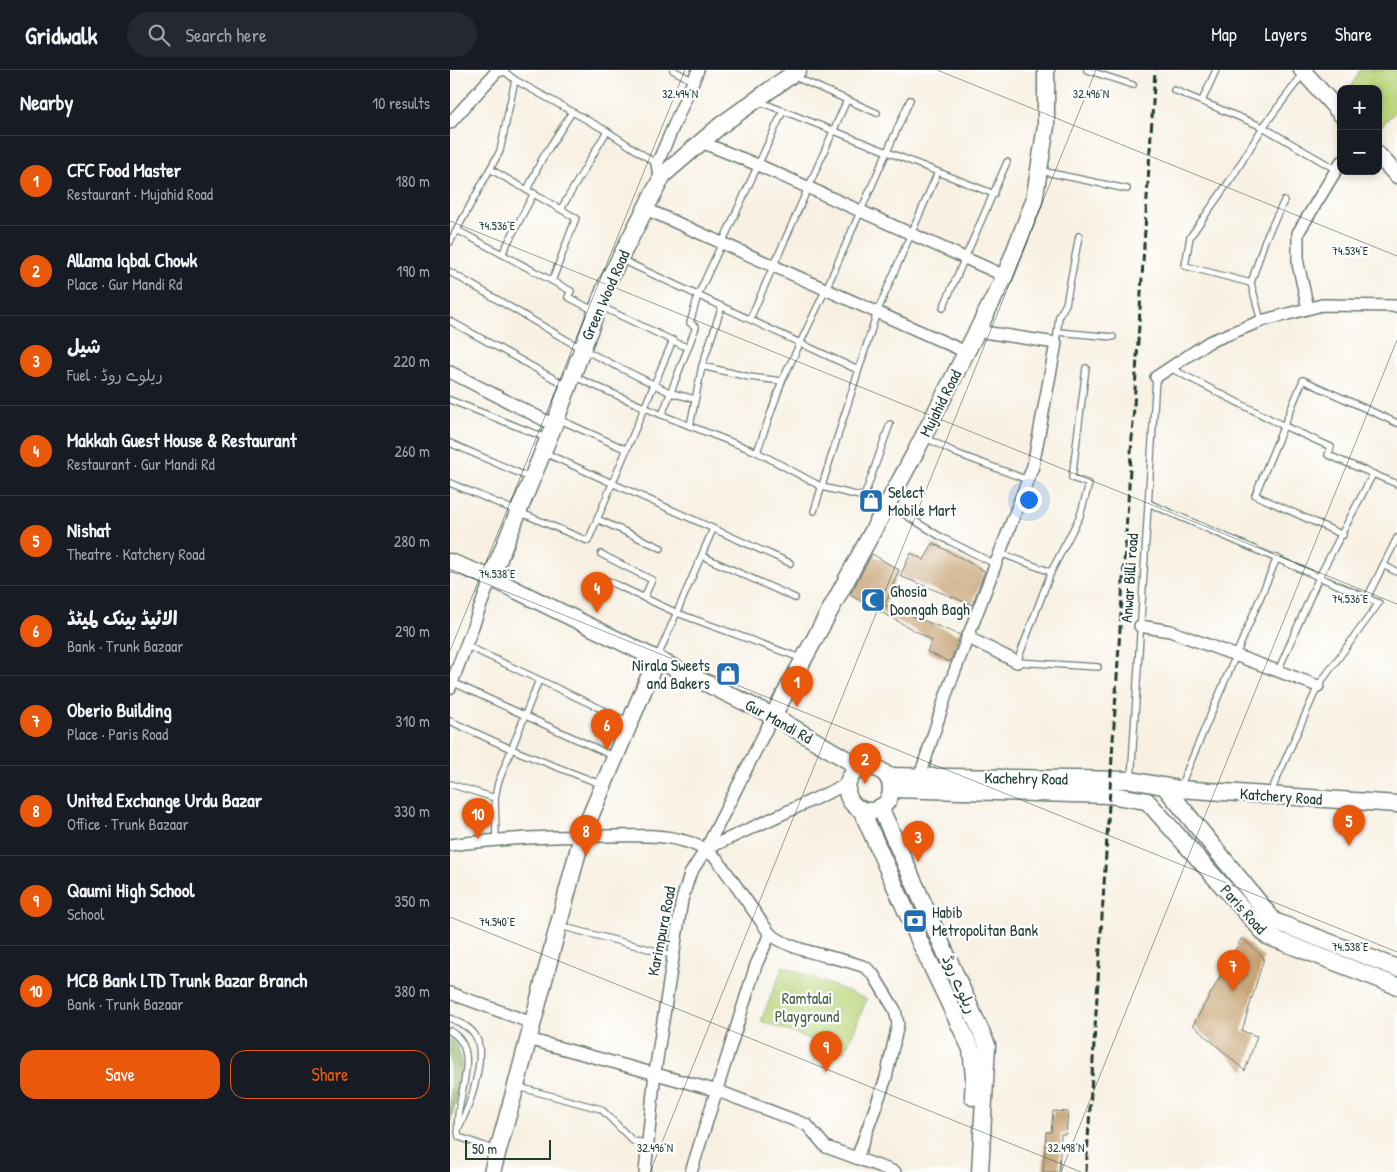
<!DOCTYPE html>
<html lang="en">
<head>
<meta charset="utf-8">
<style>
	body { margin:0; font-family:"Patrick Hand","Playpen Sans Arabic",sans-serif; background:#242831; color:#f1f3f6 }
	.controls { position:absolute; right:15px; top:15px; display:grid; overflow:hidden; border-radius:10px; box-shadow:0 2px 8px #0003 }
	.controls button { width:45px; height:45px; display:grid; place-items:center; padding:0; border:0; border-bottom:1px solid #363941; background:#171b24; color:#f1f3f6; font:25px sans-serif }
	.scale { position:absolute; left:15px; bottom:12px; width:86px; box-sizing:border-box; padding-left:5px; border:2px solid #1f3d34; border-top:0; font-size:14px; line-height:18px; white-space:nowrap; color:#1f3d34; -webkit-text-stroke:4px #fff; paint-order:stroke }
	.you { position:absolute; left:578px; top:429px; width:18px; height:18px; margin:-12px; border:4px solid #fff; border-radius:50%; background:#1a73e8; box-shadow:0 0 0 8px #1a73e833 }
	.badge { display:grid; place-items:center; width:32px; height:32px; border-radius:50%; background:#ea580c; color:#fff; font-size:16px; font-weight:700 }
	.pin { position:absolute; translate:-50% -41px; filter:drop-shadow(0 1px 2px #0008) }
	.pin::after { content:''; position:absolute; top:26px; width:18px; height:15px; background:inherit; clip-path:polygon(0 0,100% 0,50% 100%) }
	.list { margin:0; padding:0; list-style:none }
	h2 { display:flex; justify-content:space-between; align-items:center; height:65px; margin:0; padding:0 20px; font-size:21px }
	h2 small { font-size:16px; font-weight:400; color:#9ea1a6 }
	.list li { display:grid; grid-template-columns:32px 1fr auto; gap:15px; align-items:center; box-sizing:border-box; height:90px; padding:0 20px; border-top:1px solid #363941 }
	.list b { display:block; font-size:19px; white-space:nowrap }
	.list p { margin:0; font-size:16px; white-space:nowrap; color:#9ea1a6 }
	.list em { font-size:16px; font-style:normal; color:#9ea1a6 }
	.actions { display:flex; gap:10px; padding:15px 20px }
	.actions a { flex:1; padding:11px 0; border:1px solid #ea580c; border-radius:15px; text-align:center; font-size:18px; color:#ea580c }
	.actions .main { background:#ea580c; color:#fff }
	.icon { flex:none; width:28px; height:28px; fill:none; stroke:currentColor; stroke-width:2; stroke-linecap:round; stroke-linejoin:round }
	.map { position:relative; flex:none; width:947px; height:1102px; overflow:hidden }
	header { display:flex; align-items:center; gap:30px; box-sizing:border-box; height:70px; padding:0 25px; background:#171b24; border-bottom:1px solid #363941 }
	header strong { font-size:24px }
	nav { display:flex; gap:28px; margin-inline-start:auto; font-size:18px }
	.search { width:350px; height:45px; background:#242831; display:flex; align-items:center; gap:12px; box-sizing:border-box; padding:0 18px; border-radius:28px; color:#9ea1a6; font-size:19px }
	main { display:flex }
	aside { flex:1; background:#171b24 }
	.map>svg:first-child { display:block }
</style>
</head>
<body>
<header>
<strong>Gridwalk</strong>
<div class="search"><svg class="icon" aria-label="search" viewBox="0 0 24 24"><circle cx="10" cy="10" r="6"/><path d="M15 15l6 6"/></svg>Search here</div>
<nav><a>Map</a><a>Layers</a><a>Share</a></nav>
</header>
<main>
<aside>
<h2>Nearby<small>10 results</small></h2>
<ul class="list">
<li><span class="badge">1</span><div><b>CFC Food Master</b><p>Restaurant · Mujahid Road</p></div><em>180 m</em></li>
<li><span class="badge">2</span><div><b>Allama Iqbal Chowk</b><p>Place · Gur Mandi Rd</p></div><em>190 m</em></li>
<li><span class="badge">3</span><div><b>شیل</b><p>Fuel · ریلوے روڈ</p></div><em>220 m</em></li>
<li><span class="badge">4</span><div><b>Makkah Guest House &amp; Restaurant</b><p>Restaurant · Gur Mandi Rd</p></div><em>260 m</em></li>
<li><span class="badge">5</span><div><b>Nishat</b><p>Theatre · Katchery Road</p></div><em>280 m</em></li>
<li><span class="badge">6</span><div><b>الائیڈ بینک لمیٹڈ</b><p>Bank · Trunk Bazaar</p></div><em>290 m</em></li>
<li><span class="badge">7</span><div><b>Oberio Building</b><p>Place · Paris Road</p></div><em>310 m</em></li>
<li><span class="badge">8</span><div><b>United Exchange Urdu Bazar</b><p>Office · Trunk Bazaar</p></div><em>330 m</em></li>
<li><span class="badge">9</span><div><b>Qaumi High School</b><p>School</p></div><em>350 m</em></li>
<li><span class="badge">10</span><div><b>MCB Bank LTD Trunk Bazar Branch</b><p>Bank · Trunk Bazaar</p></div><em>380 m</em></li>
</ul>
<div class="actions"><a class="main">Save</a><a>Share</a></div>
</aside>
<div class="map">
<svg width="947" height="1102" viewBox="0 0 947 1102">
	<rect width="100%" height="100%" fill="#fff"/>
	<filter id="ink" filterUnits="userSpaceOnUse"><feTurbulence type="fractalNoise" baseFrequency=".02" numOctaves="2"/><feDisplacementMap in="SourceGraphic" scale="10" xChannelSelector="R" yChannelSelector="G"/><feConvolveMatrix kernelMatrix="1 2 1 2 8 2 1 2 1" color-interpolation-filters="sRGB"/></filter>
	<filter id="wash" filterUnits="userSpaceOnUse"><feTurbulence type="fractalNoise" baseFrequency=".0096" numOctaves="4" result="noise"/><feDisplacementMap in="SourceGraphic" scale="20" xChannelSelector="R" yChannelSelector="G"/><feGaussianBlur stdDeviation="1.12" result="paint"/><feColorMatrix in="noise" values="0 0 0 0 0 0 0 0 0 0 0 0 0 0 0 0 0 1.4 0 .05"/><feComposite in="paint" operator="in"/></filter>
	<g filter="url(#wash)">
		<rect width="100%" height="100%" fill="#f8f1e3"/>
		<g fill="#bad57b" stroke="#6c8958">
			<polygon points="910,0 947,0 947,40 928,59 928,19 900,19"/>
			<polygon points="333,896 417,929 395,982 311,951"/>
		</g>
		<path fill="#93b66b" stroke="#597a50" d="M0,968c22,20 6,61 0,85z"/>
		<g id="blocks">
			<g fill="#c5a070">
				<polygon points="483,473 535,501 522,535 450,506 461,483 474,490"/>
				<polygon points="422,484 449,500 435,535 510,565 500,592 477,582 482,570 400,525"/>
				<polygon points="792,868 814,888 792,961 807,966 795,1001 743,955"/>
				<polygon points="603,1041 618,1042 616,1064 611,1064 609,1102 593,1102 596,1062 601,1062"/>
			</g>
		</g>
	</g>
	<g filter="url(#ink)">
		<use href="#blocks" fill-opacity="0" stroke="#6b7c71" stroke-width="1"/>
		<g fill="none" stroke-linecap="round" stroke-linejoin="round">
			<defs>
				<g id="lane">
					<polyline points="53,0 65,10 157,61 207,94"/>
					<polyline points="223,0 243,11"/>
					<polyline points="637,0 683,15"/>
					<polyline points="343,6 427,43"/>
					<polyline points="724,20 813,57 885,99"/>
					<polyline points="308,31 544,124"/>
					<polyline points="752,31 766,0"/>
					<polyline points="40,99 126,148 102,211"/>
					<polyline points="591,101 677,119"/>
					<polyline points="77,120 92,89 122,42"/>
					<polyline points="111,139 157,61"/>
					<polyline points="7,160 121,221 118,227 145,241"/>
					<polyline points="0,172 50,81 65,10"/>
					<polyline points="52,184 84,123"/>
					<polyline points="170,189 408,300"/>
					<polyline points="0,202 132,279 221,323 245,329"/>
					<polyline points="801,213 735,196 740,167 783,106 813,57 853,4"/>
					<polyline points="150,236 238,278"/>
					<polyline points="493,238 557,92"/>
					<polyline points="300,249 397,30"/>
					<polyline points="0,251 117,316"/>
					<polyline points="811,251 801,213 815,170 834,131"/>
					<polyline points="608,262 663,267"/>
					<polyline points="606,273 609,246 616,234 629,166"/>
					<polyline points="252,296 299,307 332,311"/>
					<polyline points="636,298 622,408 639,414 630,446 601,502 567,592 648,597"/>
					<polyline points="720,298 834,356 881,377 878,385 947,414"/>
					<polyline points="125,307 212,345 307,382 372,417 414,427 440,354"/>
					<polyline points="0,330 96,368"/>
					<polyline points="212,345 246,257 240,253 248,225 333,41"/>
					<polyline points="108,349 175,379"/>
					<polyline points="240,356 252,296 272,236"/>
					<polyline points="476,368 508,384 578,410"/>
					<polyline points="0,373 80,408"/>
					<polyline points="307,382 332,311 376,219 460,30"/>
					<polyline points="95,383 340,493"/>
					<polyline points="0,413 138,471 223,270"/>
					<polyline points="698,433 929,533 868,616 820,724"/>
					<polyline points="439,435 491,467 545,494"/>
					<polyline points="364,441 427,242 488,102"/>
					<polyline points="147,449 211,478"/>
					<polyline points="893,465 805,425 853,310 947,353"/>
					<polyline points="550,483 601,502"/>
					<polyline points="151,484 202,510 194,528"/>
					<polyline points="252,486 345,528"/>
					<polyline points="933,495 947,502"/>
					<polyline points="158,511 227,543 353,589"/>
					<polyline points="917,528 947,468"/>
					<polyline points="15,575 179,652"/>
					<polyline points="208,586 263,459"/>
					<polyline points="828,601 869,507 923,404"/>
					<polyline points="2,612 165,687"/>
					<polyline points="0,651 61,679 153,715"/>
					<polyline points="681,710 706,307"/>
					<polyline points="0,714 45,728"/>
					<polyline points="730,717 827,488"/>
					<polyline points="46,769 45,728 48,713 89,610"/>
					<polyline points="110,856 222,885"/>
					<path d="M0,948c9,4 20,9 25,17 13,20 -6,73 -16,92"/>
					<path d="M0,961c36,21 0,73 9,106l37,13"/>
					<polyline points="68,1017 151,1039 183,1071 198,1073"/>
				</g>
				<g id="street">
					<polyline points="0,53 47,1 52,0"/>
					<polyline points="251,72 308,95 555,206"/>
					<polyline points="213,105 208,100 207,94 248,0"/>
					<polyline points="196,139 516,282"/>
					<polyline points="858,238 848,194 848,163 891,92"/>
					<polyline points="0,302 104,355"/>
					<polyline points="706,307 759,272 811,251 872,235 947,236"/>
					<polyline points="690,556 720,561 868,616"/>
					<polyline points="517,567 567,592"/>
					<polyline points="0,618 41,508"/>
					<polyline points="470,706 498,619 583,396 606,273 527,261"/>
					<path d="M0,775c54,-7 107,-9 161,-9 22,0 44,-2 65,3 16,3 29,9 41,20l53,75c27,20 64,21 95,33l8,7 22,36 3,14 -12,54 -29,80"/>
					<polyline points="256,779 397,714"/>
					<polyline points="0,923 82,953"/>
					<polyline points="78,969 268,1021 357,1055 376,1077 445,1102"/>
					<polyline points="195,1102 205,1002 232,830 240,804 256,779 323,646"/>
					<polyline points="241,1102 306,895 320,864"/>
				</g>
				<g id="secondary">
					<polyline points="852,0 891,44"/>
					<polyline points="928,85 947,105"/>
					<polyline points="0,492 41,508 323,646 411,698"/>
					<polyline points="41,508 104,355 157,213 213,105 271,55 348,0"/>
					<polyline points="323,646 465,383 555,206 584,131 596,56 596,0"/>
					<circle cx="419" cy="719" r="22"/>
					<polyline points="437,706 681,710 729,719 947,734"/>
					<polyline points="715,717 824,851 947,898"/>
					<polyline points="441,719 660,725 697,731 817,866 947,916"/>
					<polyline points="430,737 537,975 530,1102"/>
					<polyline points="411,739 469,870 521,979 524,1006 523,1027"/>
					<polyline points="42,1102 66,1016 132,766 207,588"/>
				</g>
			</defs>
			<use href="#lane" stroke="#6b7c71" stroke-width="8"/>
			<use href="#street" stroke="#6b7c71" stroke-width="14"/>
			<use href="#secondary" stroke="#6b7c71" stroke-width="19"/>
			<use href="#lane" stroke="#fff" stroke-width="5.5"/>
			<use href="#street" stroke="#fff" stroke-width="11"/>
			<use href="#secondary" stroke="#fff" stroke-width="16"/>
			<polyline stroke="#1f3d34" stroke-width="3" stroke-dasharray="8 4" stroke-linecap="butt" points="636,1102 705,0"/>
		</g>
	</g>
	<path fill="none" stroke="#1f3d34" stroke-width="1" stroke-opacity="0.45" d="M487,0l460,186M0,151l947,383M0,499l947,383M0,581l235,-581M0,847l631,255M200,1102l446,-1102M611,1102l336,-832"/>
	<defs>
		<symbol id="shop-square" viewBox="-11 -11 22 22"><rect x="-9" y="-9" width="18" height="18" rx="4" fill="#1f6fb2" stroke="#fff"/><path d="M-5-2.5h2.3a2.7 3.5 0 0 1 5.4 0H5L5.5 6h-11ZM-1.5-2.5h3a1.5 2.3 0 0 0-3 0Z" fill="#fff"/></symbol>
		<symbol id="mosque-square" viewBox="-11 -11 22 22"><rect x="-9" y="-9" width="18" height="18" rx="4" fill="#1f6fb2" stroke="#fff"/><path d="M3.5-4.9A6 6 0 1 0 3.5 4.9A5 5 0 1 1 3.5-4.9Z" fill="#fff"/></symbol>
		<symbol id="bank-square" viewBox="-11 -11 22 22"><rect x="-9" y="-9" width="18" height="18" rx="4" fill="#1f6fb2" stroke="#fff"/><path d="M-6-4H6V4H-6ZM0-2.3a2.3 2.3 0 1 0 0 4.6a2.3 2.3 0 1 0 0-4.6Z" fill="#fff"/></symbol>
	</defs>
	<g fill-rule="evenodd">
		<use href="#shop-square" x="407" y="417" width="28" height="28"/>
		<use href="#mosque-square" x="409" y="516" width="28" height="28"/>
		<use href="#shop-square" x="264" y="590" width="28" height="28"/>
		<use href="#bank-square" x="451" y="837" width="28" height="28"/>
	</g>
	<g text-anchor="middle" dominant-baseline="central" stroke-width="4.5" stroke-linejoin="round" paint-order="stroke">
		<g font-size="16" fill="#1f3d34" stroke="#fff">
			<text transform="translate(155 225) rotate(-66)">Green Wood Road</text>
			<text transform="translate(490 333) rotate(-63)">Mujahid Road</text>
			<text transform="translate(679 508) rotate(-86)">Anwar Billi road</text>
			<text transform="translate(329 651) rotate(29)">Gur Mandi Rd</text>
			<text transform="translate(576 708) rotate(1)">Kachehry Road</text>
			<text transform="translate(831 726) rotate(4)">Katchery Road</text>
			<text transform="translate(794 839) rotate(48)">Paris Road</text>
			<text transform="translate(211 861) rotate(-79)">Karimpura Road</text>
			<text transform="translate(510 914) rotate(66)">ریلوے روڈ</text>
		</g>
		<g font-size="16" fill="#1f3d34" stroke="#fff" text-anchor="start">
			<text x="438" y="422">Select<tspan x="438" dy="18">Mobile Mart</tspan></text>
			<text x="440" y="521">Ghosia<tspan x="440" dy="18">Doongah Bagh</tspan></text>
			<text x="260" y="595" text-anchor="end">Nirala Sweets<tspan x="260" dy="18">and Bakers</tspan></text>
			<text x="482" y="842">Habib<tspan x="482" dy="18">Metropolitan Bank</tspan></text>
		</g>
		<g font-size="16" fill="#466346" stroke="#fff">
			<text x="357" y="928">Ramtalai<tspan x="357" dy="18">Playground</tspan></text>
		</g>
	</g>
	<g font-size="12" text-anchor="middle" fill="#1f3d34" stroke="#fff" stroke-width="4.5" stroke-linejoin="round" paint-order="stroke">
		<text x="230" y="28">32.494°N</text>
		<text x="641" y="28">32.496°N</text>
		<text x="47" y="160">74.536°E</text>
		<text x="900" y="185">74.534°E</text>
		<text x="47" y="508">74.538°E</text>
		<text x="900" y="533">74.536°E</text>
		<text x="47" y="856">74.540°E</text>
		<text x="900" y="881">74.538°E</text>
		<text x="205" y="1082">32.496°N</text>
		<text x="616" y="1082">32.498°N</text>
	</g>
</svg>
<div class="controls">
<button>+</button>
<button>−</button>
</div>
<div class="scale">50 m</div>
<div class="you"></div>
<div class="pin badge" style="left:347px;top:637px">1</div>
<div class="pin badge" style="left:415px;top:714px">2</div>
<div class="pin badge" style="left:468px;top:792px">3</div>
<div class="pin badge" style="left:147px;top:543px">4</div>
<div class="pin badge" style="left:899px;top:776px">5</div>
<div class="pin badge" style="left:157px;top:680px">6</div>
<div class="pin badge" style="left:783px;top:921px">7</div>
<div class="pin badge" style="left:136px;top:786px">8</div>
<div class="pin badge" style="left:376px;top:1002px">9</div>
<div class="pin badge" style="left:28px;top:769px">10</div>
</div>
</main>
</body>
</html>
